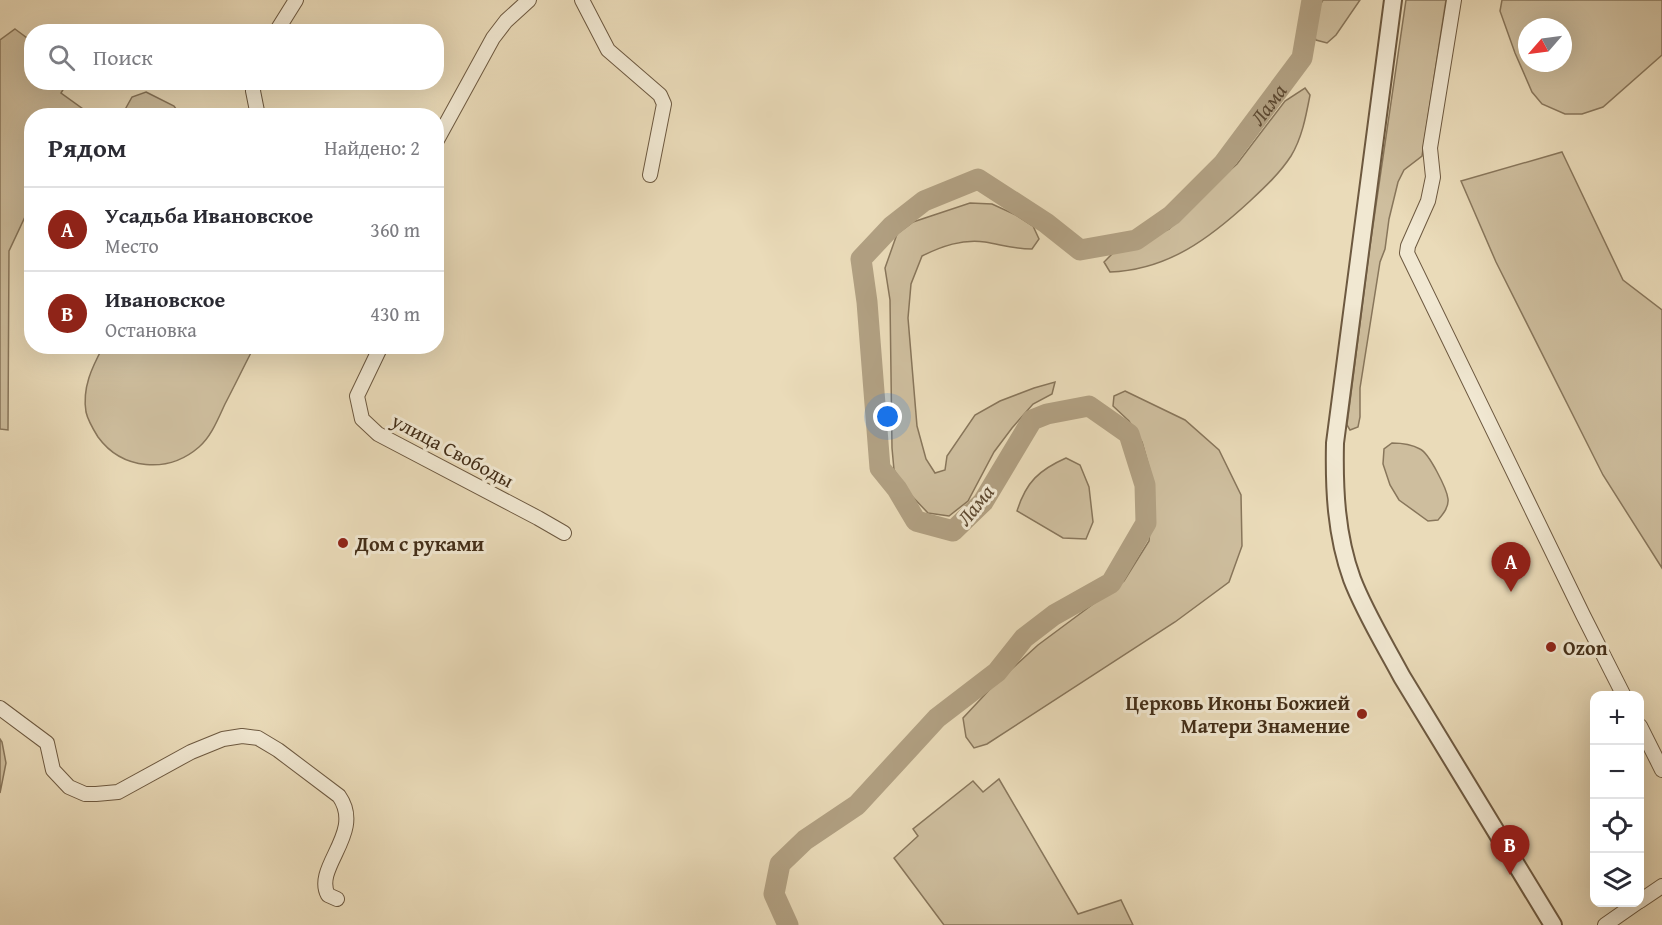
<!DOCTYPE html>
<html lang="ru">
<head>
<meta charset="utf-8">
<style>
	body { margin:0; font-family:"Gentium Book Plus",serif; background:#f2f2f3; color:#2b2b33 }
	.controls { position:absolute; right:18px; bottom:18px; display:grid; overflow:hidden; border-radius:12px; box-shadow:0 6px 24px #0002 }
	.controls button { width:54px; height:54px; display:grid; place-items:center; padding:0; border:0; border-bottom:2px solid #e1e1e2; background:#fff; color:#2b2b33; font:30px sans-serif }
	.compass { position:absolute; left:1518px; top:18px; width:54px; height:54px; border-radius:50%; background:#fff; box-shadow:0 6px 24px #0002; rotate:242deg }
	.you { position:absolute; left:888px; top:417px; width:21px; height:21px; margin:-15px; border:4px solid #fff; border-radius:50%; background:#1a73e8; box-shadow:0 0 0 9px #1a73e833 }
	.badge { display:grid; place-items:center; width:39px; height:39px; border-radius:50%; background:#8f2418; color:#fff; font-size:20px; font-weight:700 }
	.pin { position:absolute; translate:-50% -50px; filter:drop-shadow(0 2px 3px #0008) }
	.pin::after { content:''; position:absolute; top:32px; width:21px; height:18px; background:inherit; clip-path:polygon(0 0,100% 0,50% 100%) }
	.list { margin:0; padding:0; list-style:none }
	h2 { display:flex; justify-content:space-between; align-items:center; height:78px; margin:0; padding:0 24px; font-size:26px }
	h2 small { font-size:20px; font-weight:400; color:#7c7c81 }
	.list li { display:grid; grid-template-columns:39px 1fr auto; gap:18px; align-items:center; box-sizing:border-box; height:84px; padding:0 24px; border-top:2px solid #e1e1e2 }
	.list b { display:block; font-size:22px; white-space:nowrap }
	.list p { margin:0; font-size:20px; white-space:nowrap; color:#7c7c81 }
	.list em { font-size:20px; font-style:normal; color:#7c7c81 }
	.icon { flex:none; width:33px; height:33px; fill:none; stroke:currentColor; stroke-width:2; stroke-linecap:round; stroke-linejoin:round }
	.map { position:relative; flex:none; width:1662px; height:925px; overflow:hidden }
	.search { position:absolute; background:#fff; box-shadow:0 6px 24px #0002; left:24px; top:24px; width:420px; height:66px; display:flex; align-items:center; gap:15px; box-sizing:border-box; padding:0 21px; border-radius:24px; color:#7c7c81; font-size:22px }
	.panel { position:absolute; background:#fff; box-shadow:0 6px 24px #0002; left:24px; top:108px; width:420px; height:246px; border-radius:24px }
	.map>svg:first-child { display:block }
</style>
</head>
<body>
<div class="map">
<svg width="1662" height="925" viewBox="0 0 1662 925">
	<rect width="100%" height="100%" fill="#eadbb9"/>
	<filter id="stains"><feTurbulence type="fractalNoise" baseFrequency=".00333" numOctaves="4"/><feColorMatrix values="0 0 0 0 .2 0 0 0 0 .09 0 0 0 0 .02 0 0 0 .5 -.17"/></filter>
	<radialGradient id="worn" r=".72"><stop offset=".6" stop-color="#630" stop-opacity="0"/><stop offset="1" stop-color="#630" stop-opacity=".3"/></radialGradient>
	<g fill="#cebe9e" stroke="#88765b" stroke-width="1.5" fill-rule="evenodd">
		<path d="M1323,0h37l-24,35 -9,8 -11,-3c-7,-13 -1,-28 7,-40z"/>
		<polygon points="1406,0 1446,0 1422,156 1404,170 1398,182 1389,219 1385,249 1380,262 1360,388 1360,417 1358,427 1350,430 1347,425 1369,253"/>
		<path d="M1502,0h160v55l-59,52 -21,7h-17l-23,-10 -10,-12 -17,-39 -15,-42zM1527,27h36v36h-36z"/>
		<polygon points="15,29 31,41 32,82 67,83 61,93 83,109 79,115 32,116 31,204 9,251 8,430 0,429 0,40"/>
		<path d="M1305,88l5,7c-4,21 -8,43 -19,61 -11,17 -26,31 -41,45 -40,37 -82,69 -140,71l-6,-10 9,-9 56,-24 30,-31 38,-34 48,-63z"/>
		<polygon points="146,92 174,106 179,113 179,115 122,115 132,97"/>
		<polygon points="1562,152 1623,280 1662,310 1662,568 1603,475 1496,262 1461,181"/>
		<path d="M970,203l22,1 24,11 17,11 6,13 -7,10c-19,0 -29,-4 -47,-7 -23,-3 -43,4 -63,14l-11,28 -3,34 9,108 9,33 9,14 10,-3 2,-14 28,-41 25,-14 34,-13 21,-6 -3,12 -19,10 -21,24 -18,24 -26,49 -19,15 -21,-3 -20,-21 -14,-22 -2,-22 -2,-148 -5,-32 12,-34 16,-12z"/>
		<path d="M103,347v-1l151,1c-10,19 -19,38 -29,57 -7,15 -14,33 -26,43 -31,27 -77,23 -101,-10 -5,-8 -10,-16 -12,-25 -4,-24 6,-45 17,-65z"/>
		<polygon points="1125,391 1185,420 1219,450 1241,495 1242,546 1229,582 1175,622 987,744 974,748 966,737 963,718 992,687 1038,645 1124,581 1149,541 1154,485 1142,442 1129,421 1113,406 1114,396"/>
		<path d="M1392,443c10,0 19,1 28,6 9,4 27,40 28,50 1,8 -5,15 -10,21l-10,1 -29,-21 -9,-15 -7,-21 1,-15z"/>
		<path d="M1066,458l14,7 9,22 4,35 -7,17 -23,-1 -46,-27c9,-29 22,-41 49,-53z"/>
		<polygon points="0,739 2,742 6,763 0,793"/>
		<polygon points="999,779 1078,914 1121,900 1133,925 944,925 894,858 918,836 913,829 973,781 983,792"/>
	</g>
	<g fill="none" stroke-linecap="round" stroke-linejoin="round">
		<path stroke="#b1a082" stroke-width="21" id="s1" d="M788,925l-14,-31 6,-30 25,-24 52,-35 80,-87 60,-46 27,-34 30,-23 57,-32 35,-60 -1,-38 -16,-51 -40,-28 -42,8 -15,6 -49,82 -30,29 -37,-10 -19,-32 -17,-21 -13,-166 -6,-43 31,-33 32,-25 54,-22 68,44 34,27 56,-10 36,-25 51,-51 79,-106 10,-58"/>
		<defs>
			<g id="minor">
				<polyline points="582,0 608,50 660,95 664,104 650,175"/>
				<polyline points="1454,0 1430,148 1433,177 1428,201 1408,246 1407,253 1583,615 1624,696"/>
				<polyline points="276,32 296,0"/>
				<polyline points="254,82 253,91 258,116"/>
				<polyline points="436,142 493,38 506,21 529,0"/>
				<polyline points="381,346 357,396 362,419 378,434 538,518 564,533"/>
				<path d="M0,708l47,35 6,27 16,17 16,7h11l22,-2 73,-40 32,-13 19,-3 16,2 20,12 61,46c26,37 -26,71 -11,99l9,4"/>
				<polyline points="1640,726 1662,770"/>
				<polyline points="1640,901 1662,886"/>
				<polyline points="1605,925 1638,902"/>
			</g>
			<path id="tertiary" d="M1393,0l-58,443c-1,46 1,92 17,136 13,34 33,66 50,98l151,248"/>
		</defs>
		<use href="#minor" stroke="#6d5940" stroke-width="16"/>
		<use href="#tertiary" stroke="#6d5940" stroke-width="20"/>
		<use href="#minor" stroke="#f1e8d2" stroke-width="14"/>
		<use href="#tertiary" stroke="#f1e8d2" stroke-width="16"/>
	</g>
	<g fill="#8f2418" stroke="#f1e8d2" stroke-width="2">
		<circle cx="343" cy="543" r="6"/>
		<circle cx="1551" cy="647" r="6"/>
		<circle cx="1362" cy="714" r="6"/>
	</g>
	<g text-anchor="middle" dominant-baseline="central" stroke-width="6" stroke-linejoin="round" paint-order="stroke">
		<g font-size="20" fill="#432e18" stroke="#f1e8d2">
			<text transform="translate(453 450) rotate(28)">улица Свободы</text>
		</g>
		<g font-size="20" font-weight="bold" fill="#432e18" stroke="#f1e8d2" text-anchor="start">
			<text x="355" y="543">Дом с руками</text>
			<text x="1563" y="647">Ozon</text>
			<text x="1350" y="702" text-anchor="end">Церковь Иконы Божией<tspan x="1350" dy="23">Матери Знамение</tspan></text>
		</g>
		<g font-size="21" font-style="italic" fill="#5e4a32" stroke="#f1e8d2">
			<text stroke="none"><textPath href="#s1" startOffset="1737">Лама</textPath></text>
			<text transform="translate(975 505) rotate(-51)">Лама</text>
		</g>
	</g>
	<rect width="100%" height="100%" filter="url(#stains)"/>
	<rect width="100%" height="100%" fill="url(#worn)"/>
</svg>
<div class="controls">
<button>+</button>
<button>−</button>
<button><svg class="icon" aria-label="locate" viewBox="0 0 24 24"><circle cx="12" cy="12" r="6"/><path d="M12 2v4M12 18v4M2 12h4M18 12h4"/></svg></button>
<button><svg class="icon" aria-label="layers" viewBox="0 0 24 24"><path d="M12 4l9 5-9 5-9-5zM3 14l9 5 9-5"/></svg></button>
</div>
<svg class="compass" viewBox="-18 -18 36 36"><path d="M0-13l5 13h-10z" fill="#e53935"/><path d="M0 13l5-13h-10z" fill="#7c7c81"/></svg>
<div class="you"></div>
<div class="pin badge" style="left:1511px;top:592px">A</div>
<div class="pin badge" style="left:1510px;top:875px">B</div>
<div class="search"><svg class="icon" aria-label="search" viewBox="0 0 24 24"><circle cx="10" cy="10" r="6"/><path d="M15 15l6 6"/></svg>Поиск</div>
<section class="panel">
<h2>Рядом<small>Найдено: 2</small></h2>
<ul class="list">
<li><span class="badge">A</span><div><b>Усадьба Ивановское</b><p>Место</p></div><em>360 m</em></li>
<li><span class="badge">B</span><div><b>Ивановское</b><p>Остановка</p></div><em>430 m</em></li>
</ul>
</section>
</div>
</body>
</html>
